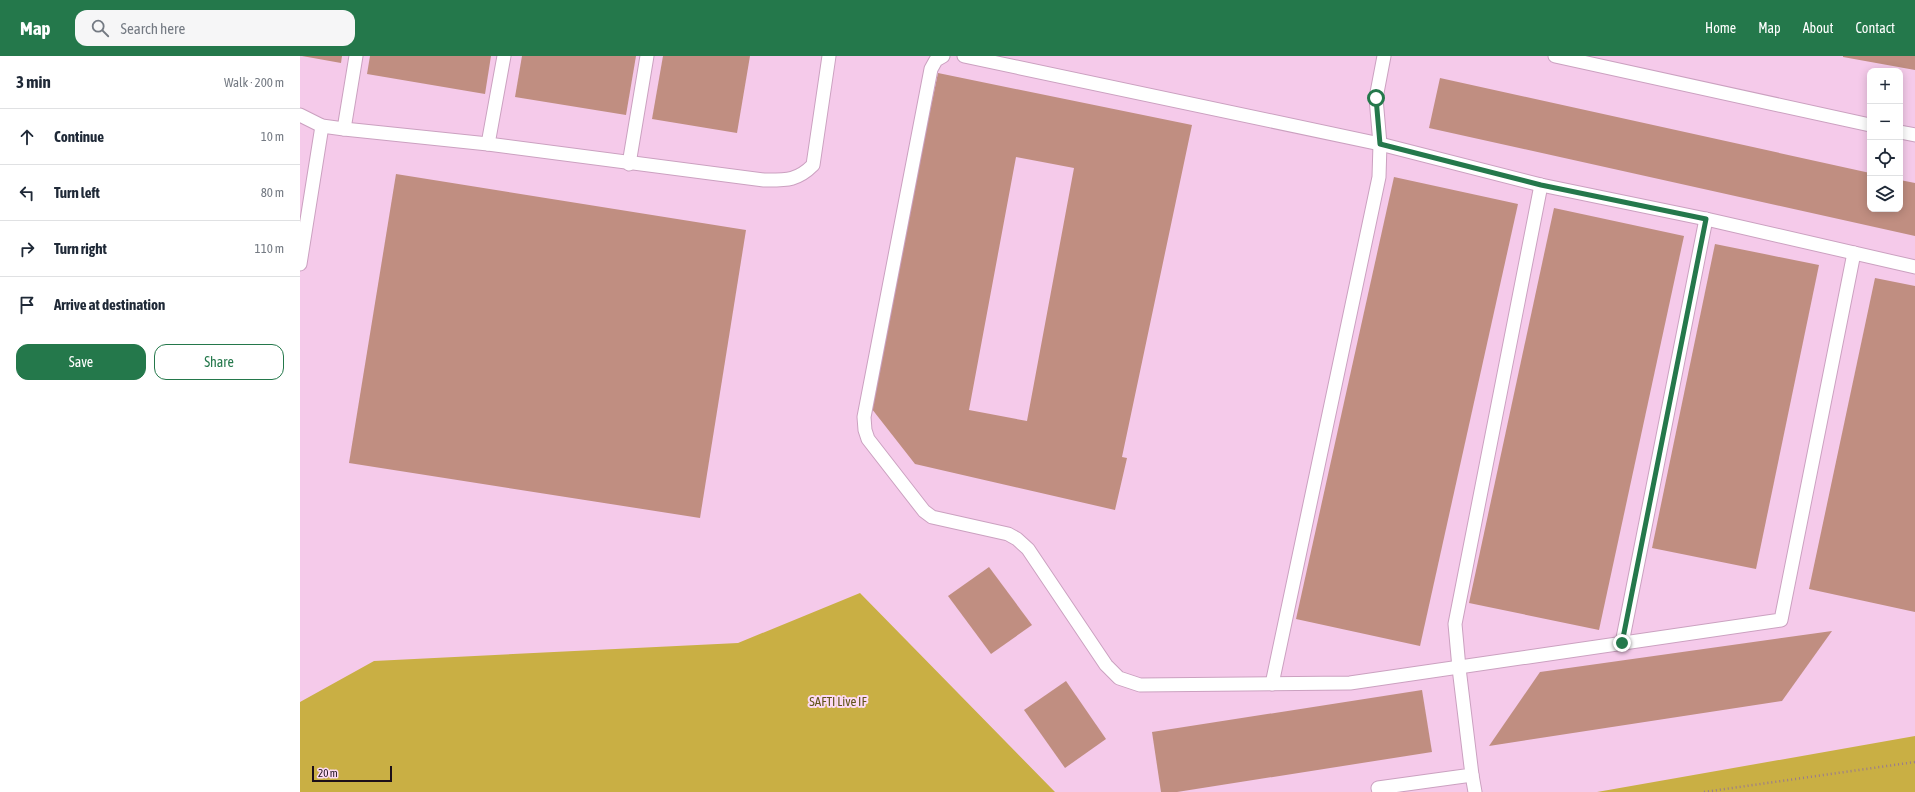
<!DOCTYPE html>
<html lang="en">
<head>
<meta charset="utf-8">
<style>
	body { margin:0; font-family:"Asap Condensed",sans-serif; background:#f6f6f7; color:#1f2937 }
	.controls { position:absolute; right:12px; top:12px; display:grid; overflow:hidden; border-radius:8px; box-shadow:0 2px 10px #0003 }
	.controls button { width:36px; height:36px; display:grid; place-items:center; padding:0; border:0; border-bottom:1px solid #e0e1e3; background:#fff; color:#1f2937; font:20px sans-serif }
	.scale { position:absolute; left:12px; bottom:10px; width:80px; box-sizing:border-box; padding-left:4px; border:2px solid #1c0e19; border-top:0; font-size:11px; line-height:14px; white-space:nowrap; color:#1c0e19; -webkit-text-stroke:3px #fddaf4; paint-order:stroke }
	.stop { position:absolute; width:12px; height:12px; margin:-9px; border:3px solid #24784b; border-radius:50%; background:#fff }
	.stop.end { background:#24784b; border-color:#fff; box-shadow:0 1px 4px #0008 }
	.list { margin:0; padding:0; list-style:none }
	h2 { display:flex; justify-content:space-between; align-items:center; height:52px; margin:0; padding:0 16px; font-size:17px }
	h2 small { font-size:13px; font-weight:400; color:#747a83 }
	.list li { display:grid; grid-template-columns:26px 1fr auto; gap:12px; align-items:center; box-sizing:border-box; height:56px; padding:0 16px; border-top:1px solid #e0e1e3 }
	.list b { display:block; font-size:15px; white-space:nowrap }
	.list em { font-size:13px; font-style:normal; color:#747a83 }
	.actions { display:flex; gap:8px; padding:12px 16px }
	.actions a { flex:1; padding:9px 0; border:1px solid #24784b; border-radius:12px; text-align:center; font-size:14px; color:#24784b }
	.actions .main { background:#24784b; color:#fff }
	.icon { flex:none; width:22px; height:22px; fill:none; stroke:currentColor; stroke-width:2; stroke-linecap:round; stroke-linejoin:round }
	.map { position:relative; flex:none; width:1615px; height:736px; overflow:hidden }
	header { display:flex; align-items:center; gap:24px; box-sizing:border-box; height:56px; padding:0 20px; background:#24784b; color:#fff }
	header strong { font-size:19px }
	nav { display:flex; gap:22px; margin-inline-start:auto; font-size:14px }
	.search { width:280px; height:36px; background:#f6f6f7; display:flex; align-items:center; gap:10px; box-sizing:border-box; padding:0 14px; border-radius:12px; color:#747a83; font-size:15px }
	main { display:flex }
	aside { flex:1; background:#fff }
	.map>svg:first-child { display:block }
</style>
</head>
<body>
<header>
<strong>Map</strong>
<div class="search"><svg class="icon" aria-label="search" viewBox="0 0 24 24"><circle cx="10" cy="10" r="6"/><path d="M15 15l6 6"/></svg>Search here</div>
<nav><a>Home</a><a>Map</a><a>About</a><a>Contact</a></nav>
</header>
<main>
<aside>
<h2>3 min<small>Walk · 200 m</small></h2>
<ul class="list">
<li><svg class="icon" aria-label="ahead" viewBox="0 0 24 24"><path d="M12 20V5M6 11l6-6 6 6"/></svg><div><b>Continue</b></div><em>10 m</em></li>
<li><svg class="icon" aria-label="left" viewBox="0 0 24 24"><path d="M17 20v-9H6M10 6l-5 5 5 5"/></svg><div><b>Turn left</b></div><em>80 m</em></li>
<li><svg class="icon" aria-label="right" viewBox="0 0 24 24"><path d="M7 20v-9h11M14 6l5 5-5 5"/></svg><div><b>Turn right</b></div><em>110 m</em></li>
<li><svg class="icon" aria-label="arrive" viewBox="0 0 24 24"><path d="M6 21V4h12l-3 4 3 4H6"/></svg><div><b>Arrive at destination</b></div></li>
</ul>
<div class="actions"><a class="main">Save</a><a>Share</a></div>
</aside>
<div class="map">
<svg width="1615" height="736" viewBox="0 0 1615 736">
	<rect width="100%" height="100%" fill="#f5caea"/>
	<g fill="#c9af44">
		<polygon points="560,537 755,736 0,736 0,646 74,605 438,587"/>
		<polygon points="1615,680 1615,736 1297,736"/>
	</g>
	<g fill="#c08e81" fill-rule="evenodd">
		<polygon points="2,0 42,0 41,7"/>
		<polygon points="70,0 191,0 185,38 67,18"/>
		<polygon points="222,0 336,0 326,59 215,41"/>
		<polygon points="363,0 450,0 437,77 352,63"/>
		<polygon points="1543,0 1615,0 1615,14 1543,1"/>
		<path d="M638,17l254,52 -70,332 5,1 -12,52 -200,-46 -47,-60zM716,101l58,11 -47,253 -58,-11z"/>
		<polygon points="1140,22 1570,117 1570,153 1600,153 1600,124 1615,127 1615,180 1129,72"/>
		<polygon points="96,118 446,174 400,462 49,407"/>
		<polygon points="1094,121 1218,148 1120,590 996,563"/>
		<polygon points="1254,152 1384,180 1299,574 1169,547"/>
		<polygon points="1415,188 1519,209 1456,513 1352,492"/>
		<polygon points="1575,222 1615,230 1615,556 1509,533"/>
		<polygon points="689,511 732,569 691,598 648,540"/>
		<polygon points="1532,575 1482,645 1189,690 1240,616"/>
		<polygon points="766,625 806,683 765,712 724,654"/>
		<polygon points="1122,634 1132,696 877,736 861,736 852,676"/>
	</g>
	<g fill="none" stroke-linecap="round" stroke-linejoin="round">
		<defs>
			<g id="service">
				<polyline points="643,0 636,4 631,13 564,361 565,374 568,383 624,455 632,461 708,478 717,483 728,493 806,609 819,622 840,629 1050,627 1481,564 1554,197"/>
				<polyline points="664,0 1080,88 1241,129 1406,163 1615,211"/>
				<polyline points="1255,0 1570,69"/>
				<path d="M0,59l22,11 22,3 144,15 276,36c22,0 33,1 49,-15l16,-109"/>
				<polyline points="44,73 56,0"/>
				<polyline points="1600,76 1615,79"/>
				<polyline points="188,88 204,0"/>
				<polyline points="329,108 347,0"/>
				<polyline points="0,208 22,70"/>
				<polyline points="1322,587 1406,163"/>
				<polyline points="972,628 1079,121 1080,88 1076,42 1084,0"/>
				<polyline points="1172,719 1175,736"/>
				<polyline points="1079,736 1078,732 1172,719 1159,612 1155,568 1241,129"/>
			</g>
		</defs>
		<use href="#service" stroke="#cba1c0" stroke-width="15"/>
		<polyline stroke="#987991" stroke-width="2.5" stroke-dasharray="1 3" stroke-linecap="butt" points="1404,736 1615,706"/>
		<use href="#service" stroke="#fff" stroke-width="13"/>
	</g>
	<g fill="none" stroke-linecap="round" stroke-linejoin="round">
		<polyline stroke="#24784b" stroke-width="5" points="1076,42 1080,88 1241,129 1406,163 1322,587"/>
	</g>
	<g text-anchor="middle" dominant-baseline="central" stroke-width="4" stroke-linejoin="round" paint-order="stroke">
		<g font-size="13" fill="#62541a" stroke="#fddaf4">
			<text x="538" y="645">SAFTI Live IF</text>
		</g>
	</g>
</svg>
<div class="controls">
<button>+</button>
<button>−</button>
<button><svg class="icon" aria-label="locate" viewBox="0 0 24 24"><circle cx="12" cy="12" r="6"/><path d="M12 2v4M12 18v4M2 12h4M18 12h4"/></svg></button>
<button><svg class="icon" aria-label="layers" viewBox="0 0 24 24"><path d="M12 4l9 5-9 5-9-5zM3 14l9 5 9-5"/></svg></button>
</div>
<div class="scale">20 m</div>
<div class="stop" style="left:1076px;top:42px"></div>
<div class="stop end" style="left:1322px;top:587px"></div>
</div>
</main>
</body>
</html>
